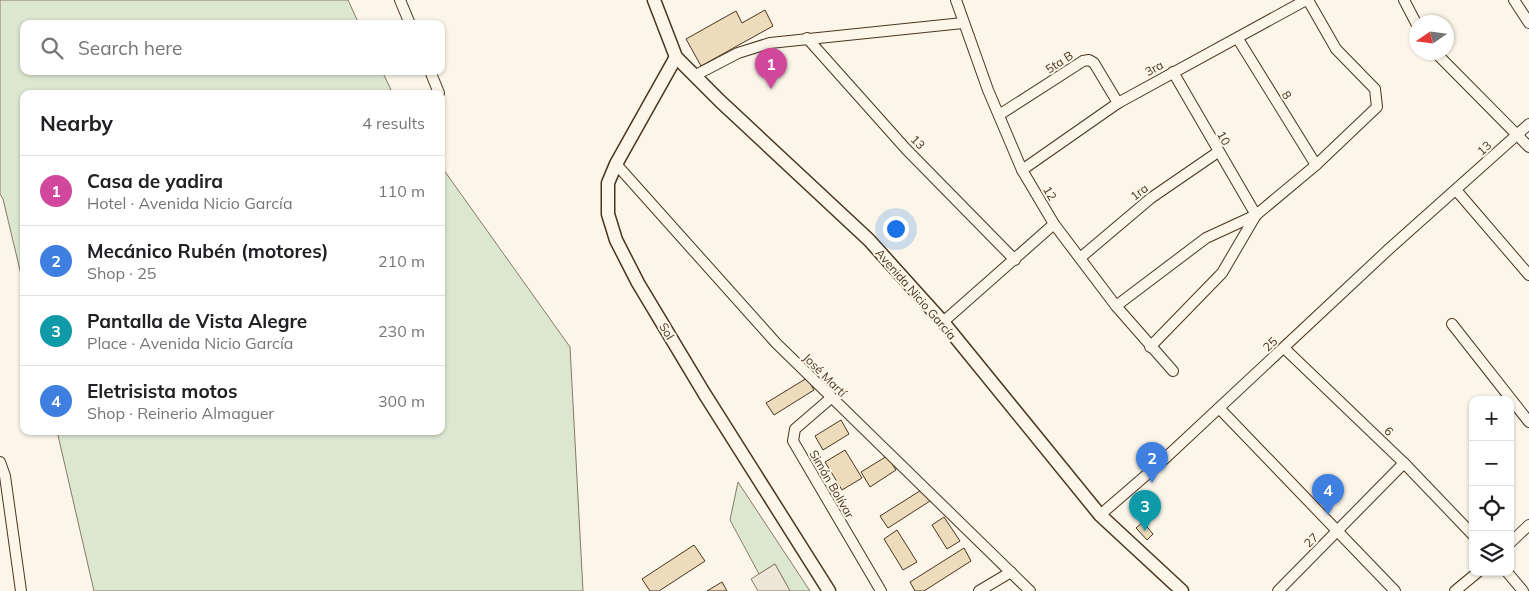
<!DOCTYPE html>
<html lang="en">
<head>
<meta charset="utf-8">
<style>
	body { margin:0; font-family:Mulish,sans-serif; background:#f6f6f6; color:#202124 }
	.controls { position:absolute; right:15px; bottom:15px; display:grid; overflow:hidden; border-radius:10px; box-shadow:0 1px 4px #0004 }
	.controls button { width:45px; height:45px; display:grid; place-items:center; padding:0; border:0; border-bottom:1px solid #e0e0e0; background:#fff; color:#202124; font:25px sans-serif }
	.compass { position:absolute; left:1409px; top:15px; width:45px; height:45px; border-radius:50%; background:#fff; box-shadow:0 1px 4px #0004; rotate:257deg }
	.you { position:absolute; left:895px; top:228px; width:18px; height:18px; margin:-12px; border:4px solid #fff; border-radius:50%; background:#1a73e8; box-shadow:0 0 0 8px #1a73e833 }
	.badge { display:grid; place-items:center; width:32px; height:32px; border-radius:50%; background:#b45309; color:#fff; font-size:16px; font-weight:700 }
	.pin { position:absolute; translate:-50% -41px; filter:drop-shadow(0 1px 2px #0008) }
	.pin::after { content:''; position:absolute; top:26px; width:18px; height:15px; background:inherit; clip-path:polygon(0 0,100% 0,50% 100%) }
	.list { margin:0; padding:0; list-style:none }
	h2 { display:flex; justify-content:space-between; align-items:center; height:65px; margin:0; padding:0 20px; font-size:21px }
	h2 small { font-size:16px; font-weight:400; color:#757577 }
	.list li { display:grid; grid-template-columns:32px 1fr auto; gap:15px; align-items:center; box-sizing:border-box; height:70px; padding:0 20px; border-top:1px solid #e0e0e0 }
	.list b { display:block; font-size:19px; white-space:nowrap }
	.list p { margin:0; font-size:16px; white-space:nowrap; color:#757577 }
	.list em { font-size:16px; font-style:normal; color:#757577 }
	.icon { flex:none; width:28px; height:28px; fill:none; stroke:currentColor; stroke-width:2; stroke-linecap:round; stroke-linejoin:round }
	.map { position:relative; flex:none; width:1529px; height:591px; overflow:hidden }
	.search { position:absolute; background:#fff; box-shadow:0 1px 4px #0004; left:20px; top:20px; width:425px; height:55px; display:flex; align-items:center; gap:12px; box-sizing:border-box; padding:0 18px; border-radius:10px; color:#757577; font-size:19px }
	.panel { position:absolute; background:#fff; box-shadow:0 1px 4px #0004; left:20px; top:90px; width:425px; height:345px; border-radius:10px }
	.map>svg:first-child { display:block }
</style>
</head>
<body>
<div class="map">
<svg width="1529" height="591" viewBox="0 0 1529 591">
	<rect width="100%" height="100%" fill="#fbf6e9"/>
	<g fill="#dce7d0" stroke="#887966">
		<polygon points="0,0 348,0 359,24 24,24 24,71 382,71 393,94 24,94 24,287 3,199 0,194"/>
		<polygon points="441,166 570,347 583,591 94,591 57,431 441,431"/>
		<polygon points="738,482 810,591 790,591 775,564 759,574 730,520"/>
	</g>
	<polygon fill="#ede7d9" stroke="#887966" points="775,564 790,591 758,591 751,579"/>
	<g fill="#ecdcbc" stroke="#4a3520">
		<polygon points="765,10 773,26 701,66 686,39 736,11 742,23"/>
		<polygon points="807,378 814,390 774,415 766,403"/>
		<polygon points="841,420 849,434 823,450 815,436"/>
		<polygon points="845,450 862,478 842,490 825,462"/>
		<polygon points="887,456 896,470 870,487 861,472"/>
		<polygon points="923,489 930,501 888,528 880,516"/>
		<polygon points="944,517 960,541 947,549 932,525"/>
		<polygon points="1143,522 1153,534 1147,540 1136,528"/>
		<polygon points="897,530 917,562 903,570 884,539"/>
		<polygon points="694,545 705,561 659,591 650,591 642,579"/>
		<polygon points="964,548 971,561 924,591 915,591 910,582"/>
		<polygon points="722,582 727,591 707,591"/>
	</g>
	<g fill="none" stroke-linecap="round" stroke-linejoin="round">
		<defs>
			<g id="minor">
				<polyline points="400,0 410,24"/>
				<polyline points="956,0 988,90 1022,170 1054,224 1116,306 1173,371"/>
				<polyline points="1404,0 1416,23"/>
				<polyline points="1514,0 1529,23"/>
				<polyline points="807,38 906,149 1015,260"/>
				<polyline points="1238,39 1316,165"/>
				<polyline points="1435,52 1529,147"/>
				<polyline points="430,71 439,93"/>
				<polyline points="1173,72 1256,215"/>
				<polyline points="694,76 738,53 770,43 963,23"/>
				<polyline points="999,115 1083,61 1089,60 1094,63 1118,103"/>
				<polyline points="616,164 776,343 1030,591"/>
				<polyline points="1022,170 1118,103 1306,0"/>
				<polyline points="1456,190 1529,275"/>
				<polyline points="1080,258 1151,198 1218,152"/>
				<polyline points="1116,306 1206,238 1256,215 1316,165 1377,107 1375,89 1336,49 1308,0"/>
				<polyline points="943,322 1054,224"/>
				<polyline points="1452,324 1529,422"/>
				<polyline points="1150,347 1222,273 1256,215"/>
				<polyline points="1284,348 1404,463 1473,535"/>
				<polyline points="831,398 795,429 793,441 881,591"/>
				<polyline points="1219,408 1395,591"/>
				<polyline points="0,462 5,476 21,591"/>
				<polyline points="1100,515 1159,464 1389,249 1529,124"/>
				<polyline points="1510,543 1529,525"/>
				<polyline points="1507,572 1523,591"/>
				<polyline points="979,591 1011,572"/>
				<polyline points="1278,591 1404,463"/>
				<polyline points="1455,591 1478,572"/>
			</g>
			<g id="tertiary">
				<polyline points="654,0 676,57 720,101 869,240 943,322 1100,515 1182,591"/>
				<polyline points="676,57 616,164 608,183 608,214 616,240 638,283 704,393 829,591"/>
			</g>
		</defs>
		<use href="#minor" stroke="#4a3520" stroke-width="12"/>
		<use href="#tertiary" stroke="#4a3520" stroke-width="15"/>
		<use href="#minor" stroke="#fbf6e9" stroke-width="10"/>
		<use href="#tertiary" stroke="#fbf6e9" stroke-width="12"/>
	</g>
	<g text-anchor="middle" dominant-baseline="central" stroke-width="4" stroke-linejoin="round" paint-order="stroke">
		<g font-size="12" fill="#4a3520" stroke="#fbf6e9">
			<text transform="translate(1059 62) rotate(-33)">5ta B</text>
			<text transform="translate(1154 68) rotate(-29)">3ra</text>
			<text transform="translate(1287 95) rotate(58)">8</text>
			<text transform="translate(1224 138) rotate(60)">10</text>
			<text transform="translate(918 142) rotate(46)">13</text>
			<text transform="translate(1484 148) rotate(-42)">13</text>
			<text transform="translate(1139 192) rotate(-38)">1ra</text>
			<text transform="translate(1050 193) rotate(59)">12</text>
			<text transform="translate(916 294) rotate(49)">Avenida Nicio García</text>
			<text transform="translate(667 331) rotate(59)">Sol</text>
			<text transform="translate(1270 344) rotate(-43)">25</text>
			<text transform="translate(825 375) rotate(45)">José Martí</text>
			<text transform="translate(1389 431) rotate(44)">6</text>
			<text transform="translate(832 484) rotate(60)">Simón Bolívar</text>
			<text transform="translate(1311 540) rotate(-45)">27</text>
		</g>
	</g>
</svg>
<div class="controls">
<button>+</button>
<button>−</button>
<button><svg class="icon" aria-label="locate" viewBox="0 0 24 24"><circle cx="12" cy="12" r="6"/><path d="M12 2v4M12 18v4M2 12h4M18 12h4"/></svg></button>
<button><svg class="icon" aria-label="layers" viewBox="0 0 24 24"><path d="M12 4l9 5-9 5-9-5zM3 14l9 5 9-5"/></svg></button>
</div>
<svg class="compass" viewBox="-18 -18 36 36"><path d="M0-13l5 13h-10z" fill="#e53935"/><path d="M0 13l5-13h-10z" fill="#757577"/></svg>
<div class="you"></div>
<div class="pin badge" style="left:771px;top:89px;background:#d1479c">1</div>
<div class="pin badge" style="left:1152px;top:483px;background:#3f7fe0">2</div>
<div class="pin badge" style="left:1145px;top:531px;background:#0f9aa8">3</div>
<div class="pin badge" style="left:1328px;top:515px;background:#3f7fe0">4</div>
<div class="search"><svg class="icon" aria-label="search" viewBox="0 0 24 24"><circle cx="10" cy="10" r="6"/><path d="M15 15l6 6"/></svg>Search here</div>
<section class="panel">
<h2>Nearby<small>4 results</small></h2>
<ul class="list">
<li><span class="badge" style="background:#d1479c">1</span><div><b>Casa de yadira</b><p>Hotel · Avenida Nicio García</p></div><em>110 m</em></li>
<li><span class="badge" style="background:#3f7fe0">2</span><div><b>Mecánico Rubén (motores)</b><p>Shop · 25</p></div><em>210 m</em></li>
<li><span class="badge" style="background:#0f9aa8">3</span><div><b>Pantalla de Vista Alegre</b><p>Place · Avenida Nicio García</p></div><em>230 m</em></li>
<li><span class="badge" style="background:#3f7fe0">4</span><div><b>Eletrisista motos</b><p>Shop · Reinerio Almaguer</p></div><em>300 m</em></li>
</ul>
</section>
</div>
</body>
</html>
